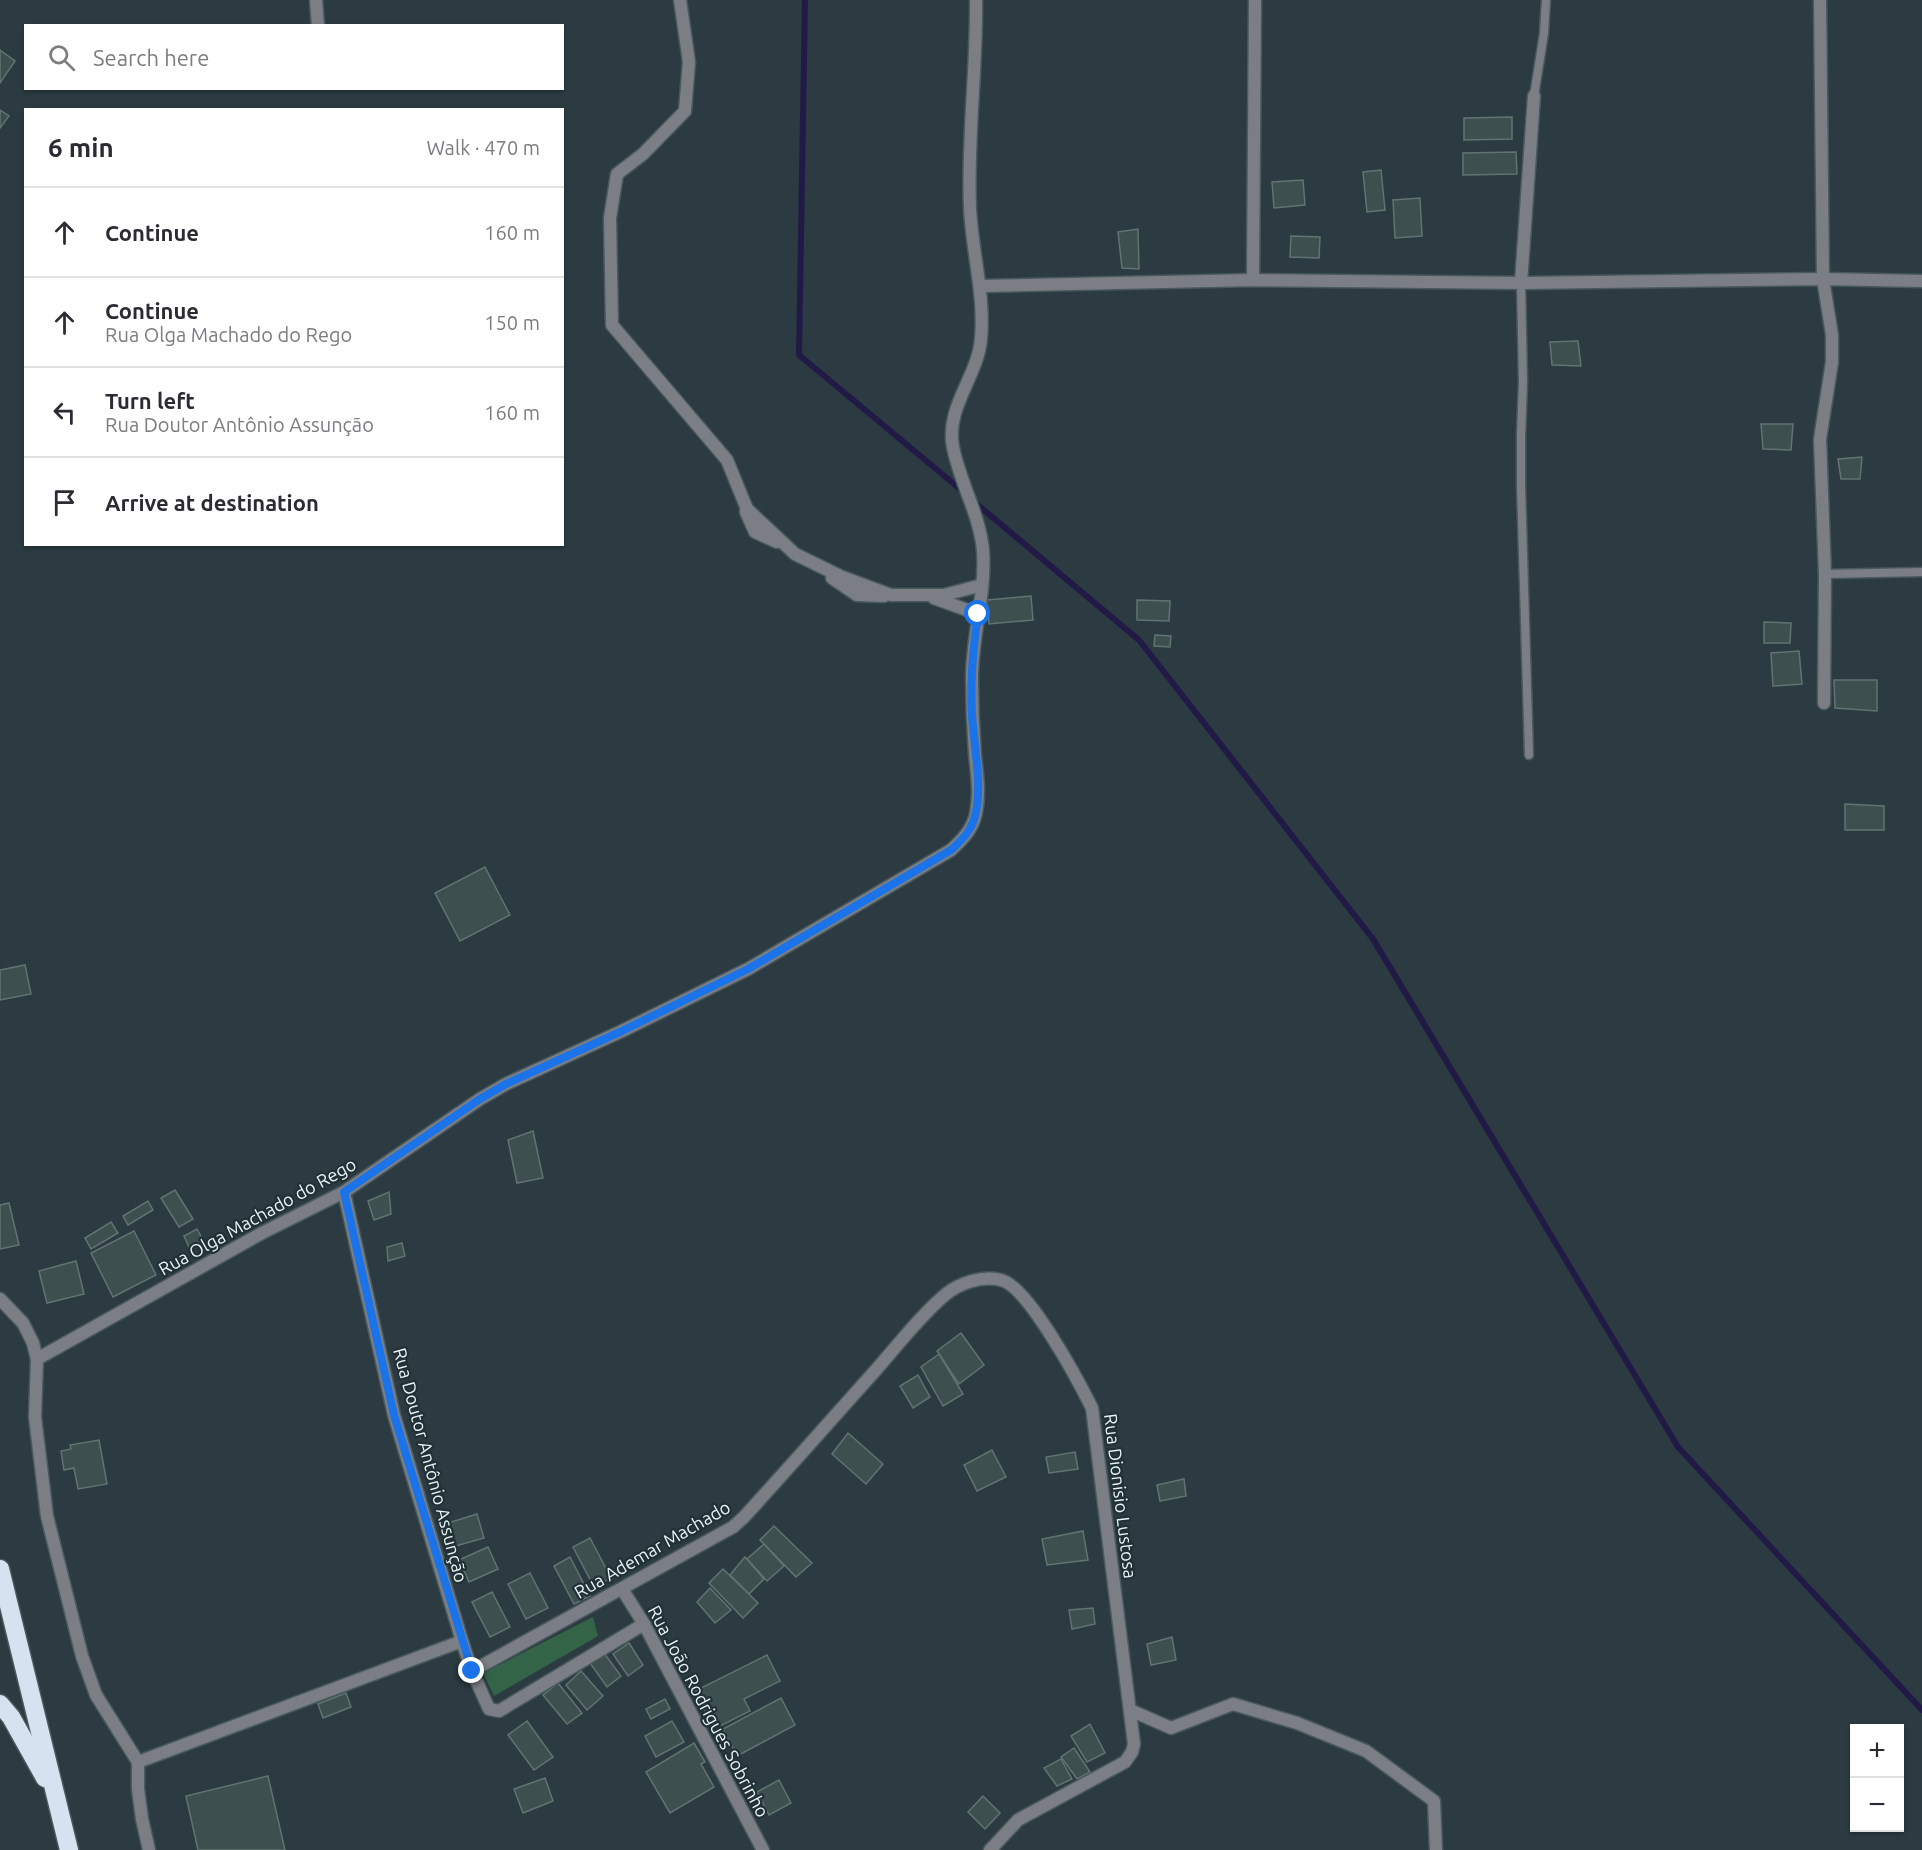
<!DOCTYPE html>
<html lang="en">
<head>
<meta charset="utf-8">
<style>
	body { margin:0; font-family:Ubuntu,sans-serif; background:#f7f7f7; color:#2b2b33 }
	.controls { position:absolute; right:18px; bottom:18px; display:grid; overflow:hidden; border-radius:0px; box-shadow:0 2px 4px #0004 }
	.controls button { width:54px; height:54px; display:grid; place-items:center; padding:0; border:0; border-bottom:2px solid #e1e1e2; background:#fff; color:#2b2b33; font:30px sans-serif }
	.stop { position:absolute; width:18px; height:18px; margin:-14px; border:4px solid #1a73e8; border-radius:50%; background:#fff }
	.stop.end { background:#1a73e8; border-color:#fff; box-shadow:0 2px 6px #0008 }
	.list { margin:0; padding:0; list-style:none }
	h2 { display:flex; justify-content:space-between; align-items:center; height:78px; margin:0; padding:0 24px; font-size:26px }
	h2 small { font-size:20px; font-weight:400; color:#7c7c81 }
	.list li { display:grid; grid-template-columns:39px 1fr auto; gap:18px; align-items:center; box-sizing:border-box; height:90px; padding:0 24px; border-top:2px solid #e1e1e2 }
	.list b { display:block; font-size:22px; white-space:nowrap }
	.list p { margin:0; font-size:20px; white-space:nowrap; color:#7c7c81 }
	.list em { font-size:20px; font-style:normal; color:#7c7c81 }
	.icon { flex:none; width:33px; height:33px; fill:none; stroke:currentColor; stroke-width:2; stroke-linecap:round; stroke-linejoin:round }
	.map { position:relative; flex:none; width:1922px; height:1850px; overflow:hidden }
	.search { position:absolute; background:#fff; box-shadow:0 2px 4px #0004; left:24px; top:24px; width:540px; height:66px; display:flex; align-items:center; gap:15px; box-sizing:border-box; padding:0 21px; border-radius:0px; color:#7c7c81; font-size:22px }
	.panel { position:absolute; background:#fff; box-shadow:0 2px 4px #0004; left:24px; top:108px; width:540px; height:438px; border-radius:0px }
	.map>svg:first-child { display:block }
</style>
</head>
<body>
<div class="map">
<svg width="1922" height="1850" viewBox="0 0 1922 1850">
	<rect width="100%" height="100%" fill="#2b3b41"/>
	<polygon fill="#336448" points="593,1617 598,1636 494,1696 483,1673"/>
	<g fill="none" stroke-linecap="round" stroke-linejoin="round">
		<g stroke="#211a46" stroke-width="6">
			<polyline points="805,0 799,355 966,494"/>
			<polyline points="973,501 1139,640 1373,939 1678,1447 1922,1710"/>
		</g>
	</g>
	<g fill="#3d4f4e" stroke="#617472" stroke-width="1.5">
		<polygon points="0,50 15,61 0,83"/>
		<polygon points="0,110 9,116 0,128"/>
		<polygon points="1512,117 1512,139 1464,140 1464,118"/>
		<polygon points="1516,152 1517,174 1463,175 1463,153"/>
		<polygon points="1381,170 1385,210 1367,212 1363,172"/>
		<polygon points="1303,180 1305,205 1274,208 1272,182"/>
		<polygon points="1420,198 1422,236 1395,238 1393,200"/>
		<polygon points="1138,229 1139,269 1122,268 1118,232"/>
		<polygon points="1291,236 1320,237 1319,258 1290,257"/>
		<polygon points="1578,341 1581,366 1552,365 1550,342"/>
		<polygon points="1761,424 1793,424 1791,450 1763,449"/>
		<polygon points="1862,457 1860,479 1841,479 1838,459"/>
		<polygon points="1031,596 1033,620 989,624 987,600"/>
		<polygon points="1137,600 1170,601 1169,621 1137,620"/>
		<polygon points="1764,622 1791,623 1790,643 1764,643"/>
		<polygon points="1155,635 1171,636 1170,647 1154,646"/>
		<polygon points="1799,651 1802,684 1773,686 1771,653"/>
		<polygon points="1834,680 1877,680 1877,711 1835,708"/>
		<polygon points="1845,804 1884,806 1884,830 1845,830"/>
		<polygon points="485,867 510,915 460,941 435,893"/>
		<polygon points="25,965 31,994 0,1000 0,970"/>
		<polygon points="533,1131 543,1178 517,1183 508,1140"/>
		<polygon points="175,1190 193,1219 179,1227 161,1198"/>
		<polygon points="389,1192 391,1214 374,1220 368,1201"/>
		<polygon points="148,1201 153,1210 128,1225 123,1216"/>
		<polygon points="9,1203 19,1245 0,1249 0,1205"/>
		<polygon points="111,1222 118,1233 91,1249 85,1238"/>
		<polygon points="197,1229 203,1240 189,1247 184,1236"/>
		<polygon points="134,1231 156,1275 113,1297 91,1253"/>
		<polygon points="402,1243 405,1256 388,1261 387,1247"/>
		<polygon points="76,1261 84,1294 47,1303 39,1271"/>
		<polygon points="961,1333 984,1365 959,1384 937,1351"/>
		<polygon points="939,1354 963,1394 943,1406 921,1367"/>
		<polygon points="918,1375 930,1397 913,1408 900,1386"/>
		<polygon points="848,1433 883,1464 866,1484 832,1454"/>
		<polygon points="99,1440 107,1484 78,1489 74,1468 64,1470 61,1451 71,1449 70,1445"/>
		<polygon points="992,1450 1006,1477 977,1491 964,1465"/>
		<polygon points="1075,1452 1078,1469 1049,1473 1046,1457"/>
		<polygon points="1184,1479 1186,1496 1160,1501 1157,1485"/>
		<polygon points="477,1514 484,1538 452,1547 445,1524"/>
		<polygon points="774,1526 812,1563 796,1577 760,1540"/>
		<polygon points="1083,1531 1088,1560 1047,1565 1042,1539"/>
		<polygon points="590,1538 611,1578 594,1587 573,1547"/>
		<polygon points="764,1544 784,1566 767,1581 747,1559"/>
		<polygon points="488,1547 498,1569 469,1582 459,1560"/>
		<polygon points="570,1557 590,1596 574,1604 554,1566"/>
		<polygon points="745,1557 764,1579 749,1594 730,1575"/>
		<polygon points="723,1569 758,1603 743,1618 709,1583"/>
		<polygon points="530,1573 548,1608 526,1619 508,1584"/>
		<polygon points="710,1588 731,1610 715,1623 697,1602"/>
		<polygon points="492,1592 510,1627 490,1637 472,1602"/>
		<polygon points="1093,1608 1095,1624 1072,1629 1069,1610"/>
		<polygon points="1172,1637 1176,1660 1151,1665 1147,1644"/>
		<polygon points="629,1643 643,1665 628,1676 613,1654"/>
		<polygon points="604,1653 621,1676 607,1687 590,1663"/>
		<polygon points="767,1655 780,1681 744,1699 750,1711 720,1726 714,1714 708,1717 695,1691"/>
		<polygon points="581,1671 603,1696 587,1710 566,1685"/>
		<polygon points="558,1683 582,1713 567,1724 543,1695"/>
		<polygon points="346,1693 351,1707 323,1718 318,1704"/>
		<polygon points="781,1698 795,1725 737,1756 723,1729"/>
		<polygon points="665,1699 670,1709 651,1719 646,1709"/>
		<polygon points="527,1721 553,1757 534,1770 508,1735"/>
		<polygon points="672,1721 684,1742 656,1757 645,1736"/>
		<polygon points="1090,1724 1105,1753 1087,1762 1071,1736"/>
		<polygon points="694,1743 705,1762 701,1764 714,1787 670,1813 646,1772"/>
		<polygon points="1074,1748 1090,1772 1077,1779 1061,1757"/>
		<polygon points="1061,1759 1072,1779 1057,1786 1044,1768"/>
		<polygon points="268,1776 285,1850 198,1850 186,1796"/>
		<polygon points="545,1778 553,1801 523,1813 514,1789"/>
		<polygon points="779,1780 791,1803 769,1815 757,1792"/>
		<polygon points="983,1796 1000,1813 985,1829 968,1812"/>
	</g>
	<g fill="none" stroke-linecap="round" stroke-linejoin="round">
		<defs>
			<g id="lane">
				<polyline points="1534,96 1544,33 1546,0"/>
				<polyline points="1521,283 1523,382 1521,436 1521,486 1529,755"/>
				<polyline points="1825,574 1922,572"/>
			</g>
			<g id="street">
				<polyline points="316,0 318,26"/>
				<polyline points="680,0 689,62 685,111 643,154 617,174 610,218 612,325 727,460 747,509 795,554 840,576 891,595 944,595 982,585"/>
				<polyline points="1820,0 1823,279 1832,335 1832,362 1820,439 1825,574 1824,703"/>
				<polyline points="1253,280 1255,0"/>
				<polyline points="1521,283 1534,96"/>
				<polyline points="981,286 1253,280 1521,283 1823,279 1922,281"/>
				<polyline points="746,512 755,532 777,542"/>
				<polyline points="832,578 857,595 884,596"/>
				<polyline points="934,598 978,614"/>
				<polyline points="344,1192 394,1415 462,1641 472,1671 489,1709 499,1711 644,1624"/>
				<polyline points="0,1299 23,1323 33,1343 37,1359 35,1417 47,1516 82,1656 96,1695 138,1762 138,1789 142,1819 149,1850"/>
				<path d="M37,1359l225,-126 82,-41 136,-93 26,-15 116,-53 126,-62 203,-119c11,-10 22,-21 25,-37 4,-19 1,-39 -1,-58 -2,-26 -3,-52 -3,-77 0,-42 14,-85 11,-127 -3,-36 -23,-68 -30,-104 -8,-39 25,-71 28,-108 4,-44 -9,-87 -11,-131 -3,-69 7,-139 6,-208"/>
				<polyline points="622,1589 644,1624 763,1850"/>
				<path d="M472,1671l261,-144 11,-10c44,-48 87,-97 131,-146 22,-25 45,-55 71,-77 14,-11 37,-19 55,-14 27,6 78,102 91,128l42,336 -2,8 -7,10 -107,58 -28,30"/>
				<polyline points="1130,1710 1171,1728 1233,1704 1297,1723 1366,1751 1434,1801 1436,1850"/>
				<polyline points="138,1762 462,1641"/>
			</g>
			<g id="highway">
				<polyline points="0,1569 69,1850"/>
				<polyline points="0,1704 11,1717 45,1778"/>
			</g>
		</defs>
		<use href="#lane" stroke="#4a595e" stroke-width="11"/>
		<use href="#street" stroke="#4a595e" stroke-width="15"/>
		<use href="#highway" stroke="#4a595e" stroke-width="21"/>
		<use href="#lane" stroke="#7b7f85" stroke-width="8"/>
		<use href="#street" stroke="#7b7f85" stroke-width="12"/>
		<use href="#highway" stroke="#d7e2f0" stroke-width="18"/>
	</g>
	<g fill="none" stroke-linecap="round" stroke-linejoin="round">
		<path stroke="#1a73e8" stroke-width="8" d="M472,1671l-78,-256 -50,-223 136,-93 26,-15 116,-53 126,-62 203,-119c12,-11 22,-21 25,-38 6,-31 -2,-65 -4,-97 -2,-33 1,-68 6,-101"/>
	</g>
	<g text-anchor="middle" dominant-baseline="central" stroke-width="4.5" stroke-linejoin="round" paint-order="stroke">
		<g font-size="18" fill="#eaf4f7" stroke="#213136">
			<text transform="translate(257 1216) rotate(-29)">Rua Olga Machado do Rego</text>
			<text transform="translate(431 1465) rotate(75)">Rua Doutor Antônio Assunção</text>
			<text transform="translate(1121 1496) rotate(83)">Rua Dionisio Lustosa</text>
			<text transform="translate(652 1549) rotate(-30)">Rua Ademar Machado</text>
			<text transform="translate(709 1711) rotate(62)">Rua João Rodrigues Sobrinho</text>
		</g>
	</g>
</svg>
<div class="controls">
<button>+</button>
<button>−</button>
</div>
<div class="stop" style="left:978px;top:614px"></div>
<div class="stop end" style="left:472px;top:1671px"></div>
<div class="search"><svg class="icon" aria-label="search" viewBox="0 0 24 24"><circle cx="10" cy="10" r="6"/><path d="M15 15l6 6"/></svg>Search here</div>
<section class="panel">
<h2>6 min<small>Walk · 470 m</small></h2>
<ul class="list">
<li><svg class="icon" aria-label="ahead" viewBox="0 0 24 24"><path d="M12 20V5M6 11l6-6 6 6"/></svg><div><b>Continue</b></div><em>160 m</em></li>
<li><svg class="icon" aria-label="ahead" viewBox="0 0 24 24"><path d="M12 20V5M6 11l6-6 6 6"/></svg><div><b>Continue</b><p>Rua Olga Machado do Rego</p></div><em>150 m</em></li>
<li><svg class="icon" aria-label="left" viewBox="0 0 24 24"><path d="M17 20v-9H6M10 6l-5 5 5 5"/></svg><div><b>Turn left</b><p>Rua Doutor Antônio Assunção</p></div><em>160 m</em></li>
<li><svg class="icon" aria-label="arrive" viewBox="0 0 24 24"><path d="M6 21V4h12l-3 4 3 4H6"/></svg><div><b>Arrive at destination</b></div></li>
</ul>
</section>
</div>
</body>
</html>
